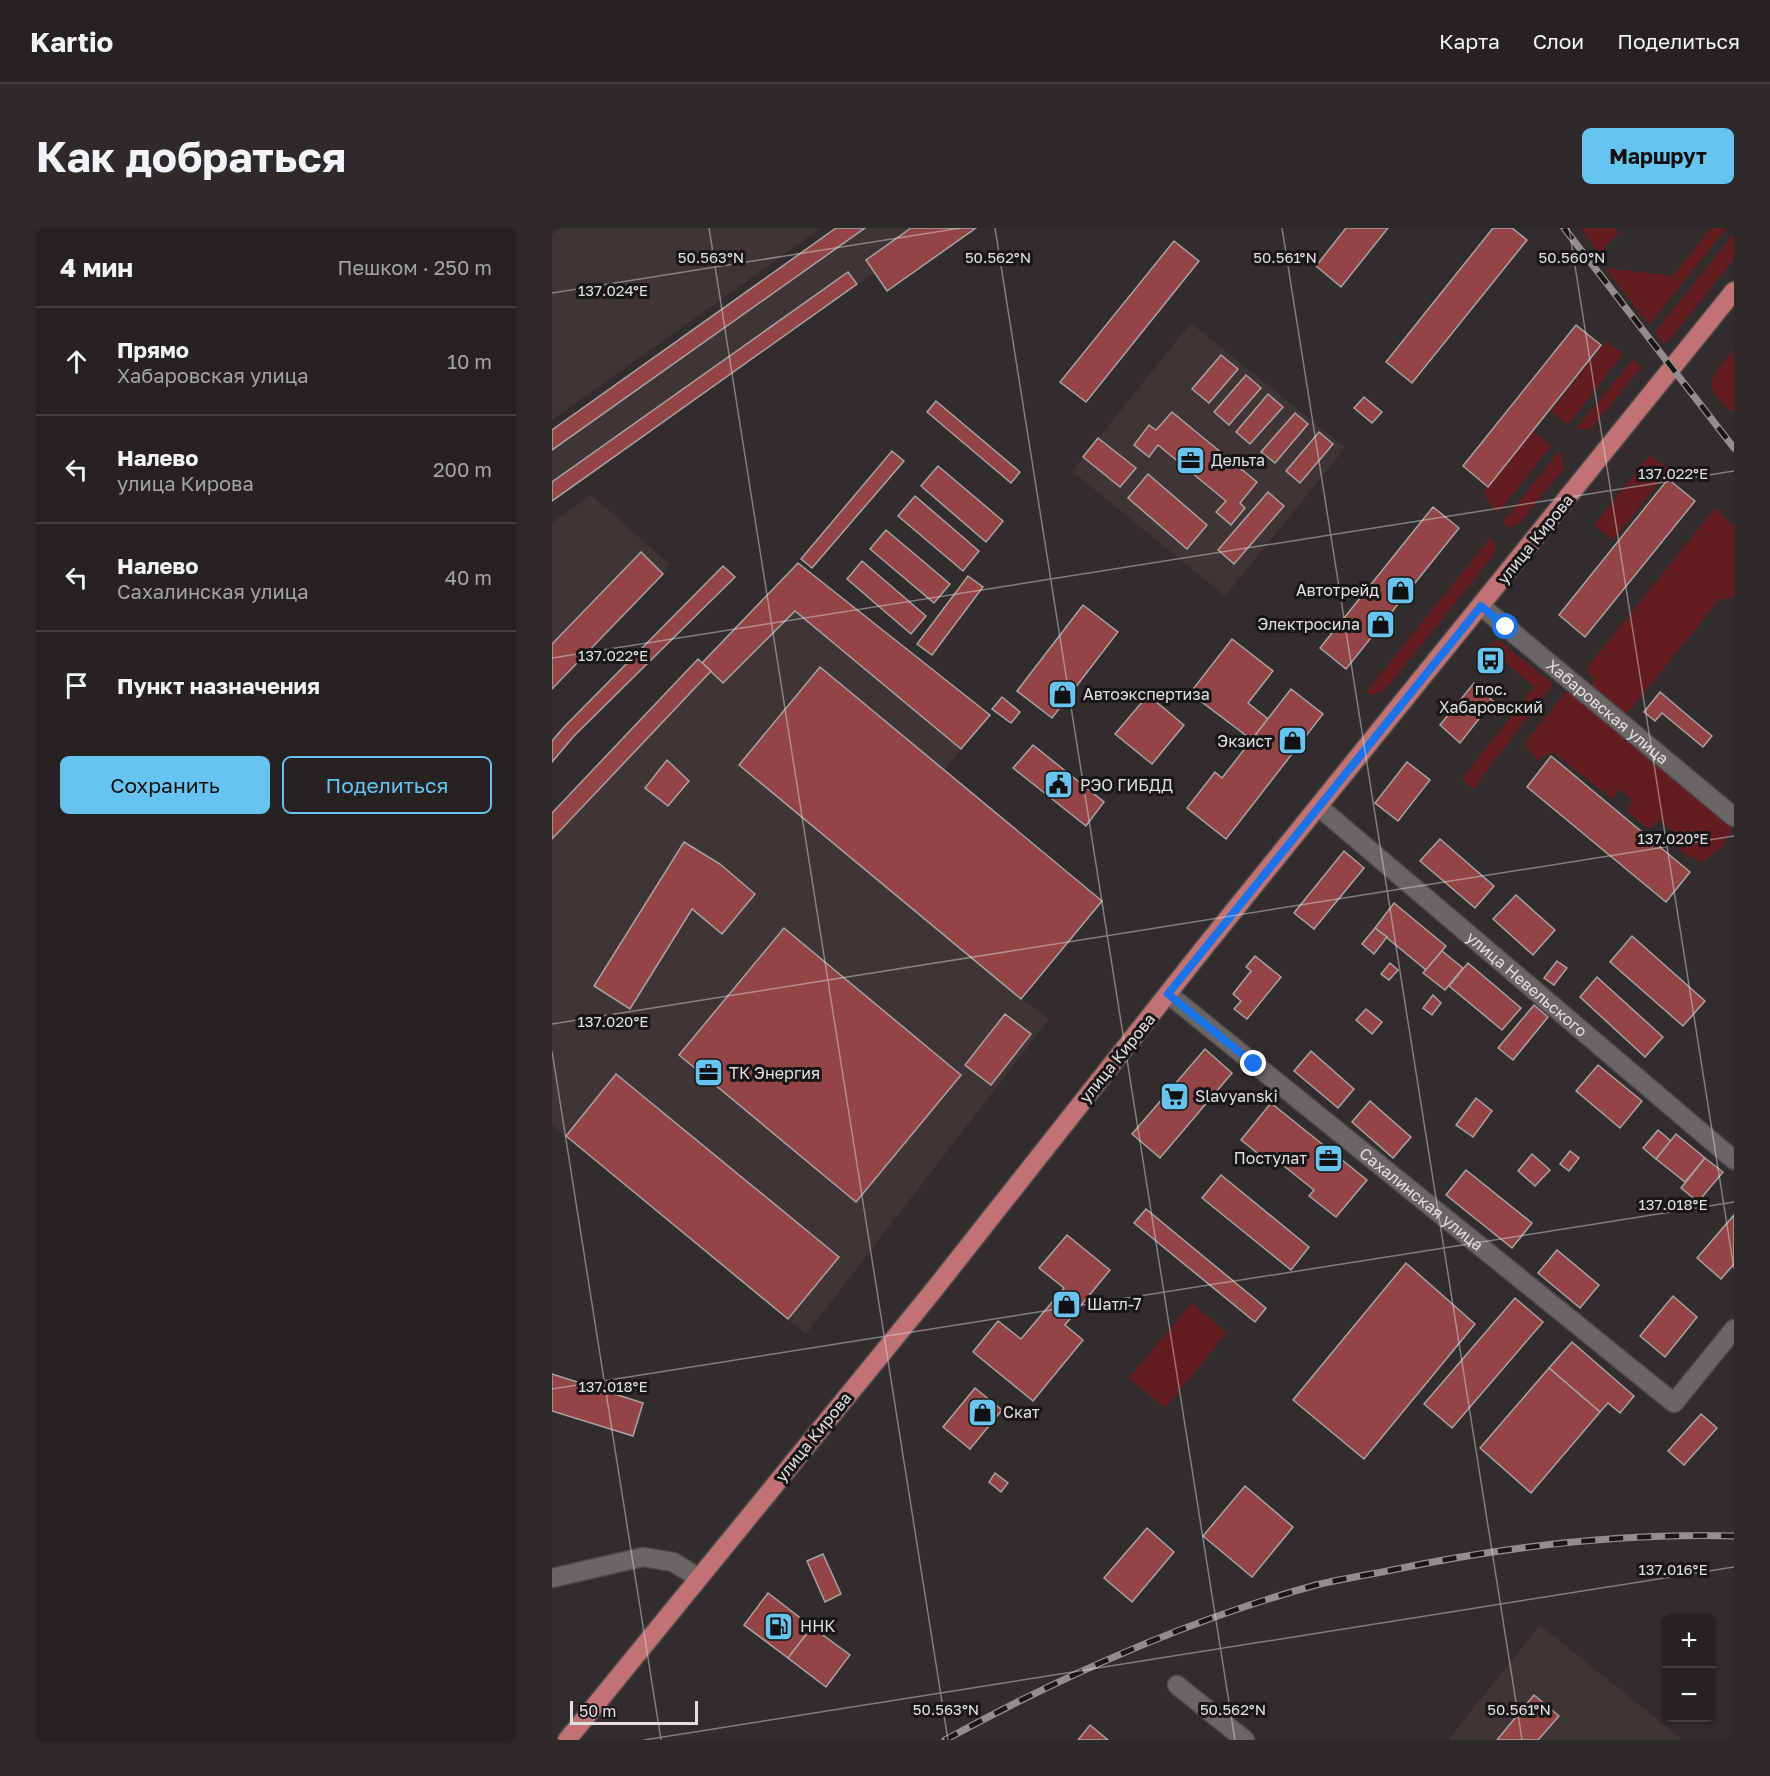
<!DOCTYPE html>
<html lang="ru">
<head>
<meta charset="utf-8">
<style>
	body { margin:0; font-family:"Golos Text",sans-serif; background:#2e2a2a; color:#f1f3f6 }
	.controls { position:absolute; right:18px; bottom:18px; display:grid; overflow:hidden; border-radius:9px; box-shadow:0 2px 4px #0004 }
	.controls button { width:54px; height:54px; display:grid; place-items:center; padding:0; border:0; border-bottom:2px solid #423f40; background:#262222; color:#f1f3f6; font:30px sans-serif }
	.scale { position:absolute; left:18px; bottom:15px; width:128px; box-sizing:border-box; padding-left:6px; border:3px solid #e2dfdf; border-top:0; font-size:16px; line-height:21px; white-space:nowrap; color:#e2dfdf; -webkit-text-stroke:4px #181616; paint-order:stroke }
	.stop { position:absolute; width:18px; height:18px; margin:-14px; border:4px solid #1a73e8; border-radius:50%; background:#fff }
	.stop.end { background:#1a73e8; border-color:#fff; box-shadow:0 2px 6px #0008 }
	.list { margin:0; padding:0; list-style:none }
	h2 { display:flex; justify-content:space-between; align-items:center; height:78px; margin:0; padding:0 24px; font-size:26px }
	h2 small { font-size:20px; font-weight:400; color:#a4a4a5 }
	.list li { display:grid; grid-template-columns:39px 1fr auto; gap:18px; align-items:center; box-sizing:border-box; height:108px; padding:0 24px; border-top:2px solid #423f40 }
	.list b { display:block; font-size:22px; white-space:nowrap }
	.list p { margin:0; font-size:20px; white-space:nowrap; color:#a4a4a5 }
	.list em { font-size:20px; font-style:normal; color:#a4a4a5 }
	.actions { display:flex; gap:12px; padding:18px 24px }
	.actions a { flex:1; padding:14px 0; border:2px solid #67c4f0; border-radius:9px; text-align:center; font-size:21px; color:#67c4f0 }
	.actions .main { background:#67c4f0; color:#111 }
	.icon { flex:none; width:33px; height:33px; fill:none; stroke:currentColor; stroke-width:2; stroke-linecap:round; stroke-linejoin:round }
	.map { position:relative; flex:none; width:1182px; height:1512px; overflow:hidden; border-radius:9px }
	header { display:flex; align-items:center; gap:36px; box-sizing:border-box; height:84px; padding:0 30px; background:#262222; border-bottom:2px solid #423f40 }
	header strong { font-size:28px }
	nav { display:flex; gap:33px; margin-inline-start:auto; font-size:21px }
	.intro { display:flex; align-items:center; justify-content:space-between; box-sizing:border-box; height:144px; padding:0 36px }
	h1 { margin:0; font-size:42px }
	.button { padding:15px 27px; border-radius:9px; background:#67c4f0; color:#111; font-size:21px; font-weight:700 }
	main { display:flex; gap:36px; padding:0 36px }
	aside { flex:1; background:#262222; border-radius:9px; box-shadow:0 2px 4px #0004 }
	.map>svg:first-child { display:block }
</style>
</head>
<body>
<header>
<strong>Kartio</strong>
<nav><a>Карта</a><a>Слои</a><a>Поделиться</a></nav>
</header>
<div class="intro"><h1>Как добраться</h1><a class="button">Маршрут</a></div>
<main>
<aside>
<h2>4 мин<small>Пешком · 250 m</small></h2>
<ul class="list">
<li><svg class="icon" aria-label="ahead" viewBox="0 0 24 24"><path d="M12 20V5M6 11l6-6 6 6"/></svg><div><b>Прямо</b><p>Хабаровская улица</p></div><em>10 m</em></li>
<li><svg class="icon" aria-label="left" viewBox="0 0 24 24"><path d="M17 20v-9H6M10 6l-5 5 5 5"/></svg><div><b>Налево</b><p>улица Кирова</p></div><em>200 m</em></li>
<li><svg class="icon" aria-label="left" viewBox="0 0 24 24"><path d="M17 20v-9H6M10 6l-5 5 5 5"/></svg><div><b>Налево</b><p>Сахалинская улица</p></div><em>40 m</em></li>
<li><svg class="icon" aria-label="arrive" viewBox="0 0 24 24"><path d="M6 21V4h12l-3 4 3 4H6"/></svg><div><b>Пункт назначения</b></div></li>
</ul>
<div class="actions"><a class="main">Сохранить</a><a>Поделиться</a></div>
</aside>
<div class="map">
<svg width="1182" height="1512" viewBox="0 0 1182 1512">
	<rect width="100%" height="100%" fill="#322d2d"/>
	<g fill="#403535">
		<polygon points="0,0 269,0 0,192"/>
		<polygon points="284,0 424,0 335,63 322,45 0,273 0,202"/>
		<polygon points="639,95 793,220 673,368 520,243"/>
		<polygon points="39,267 117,336 111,346 0,461 0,295"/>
		<polygon points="246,335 438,487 392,542 549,673 470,771 497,791 254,1106 0,897 0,611 158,444 150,435"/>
		<polygon points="988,1397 1131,1512 896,1512"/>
	</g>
	<g fill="#631d21">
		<polygon points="1029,0 1064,0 1066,5 1047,26"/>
		<polygon points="1159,0 1175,0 1097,97 1053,40 1121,48"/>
		<polygon points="1182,5 1182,31 1115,115 1111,115 1103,104"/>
		<polygon points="1054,113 1071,126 1016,197 999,183"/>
		<path d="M1182,122v63c-35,-27 -24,-34 0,-63z"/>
		<polygon points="1081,131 1090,139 1039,201 1023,202"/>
		<polygon points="981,203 999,218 945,286 931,264"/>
		<polygon points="1008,222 1012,240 968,295 957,300 951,294"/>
		<polygon points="1098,227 1117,242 1061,312 1042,297"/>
		<polygon points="1163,280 1182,299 1182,369 1167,372 1074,487 1041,461 1041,450 1034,441"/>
		<polygon points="939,309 944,319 941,328 833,462 821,467 814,464"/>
		<polygon points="947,412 1001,456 921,561 910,551 982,459 934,418"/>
		<polygon points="1018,458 1178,593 1179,604 1170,619 1151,634 1134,627 1123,616 1128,609 1108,593 1096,601 1075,583 1080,572 1068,561 1060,571 1001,524 985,532 972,516"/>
		<polygon points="640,1075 675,1105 613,1180 577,1150"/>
	</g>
	<g fill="#934546" stroke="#a8a3a3" stroke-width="1.5">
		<polygon points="284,0 313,0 0,222 0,202"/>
		<polygon points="359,0 424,0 335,63 314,32"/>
		<polygon points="794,0 836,0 789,59 764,38"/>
		<polygon points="941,0 960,0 975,12 860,155 834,134"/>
		<polygon points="622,13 647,33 534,174 508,154"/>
		<polygon points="296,44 305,56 0,273 0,254"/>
		<polygon points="1024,97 1049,117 936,259 911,238"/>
		<polygon points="669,127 686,141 657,175 640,161"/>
		<polygon points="694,147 709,160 677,197 662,184"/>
		<polygon points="716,166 731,179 698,216 684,204"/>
		<polygon points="812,169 830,184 820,195 802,180"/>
		<polygon points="384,173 468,244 459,255 375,184"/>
		<polygon points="620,184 705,254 688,275 693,280 679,297 664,284 674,273 606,217 597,229 582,217 597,197 604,202"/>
		<polygon points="743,185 756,196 723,235 709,224"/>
		<polygon points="767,204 781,216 748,255 734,243"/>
		<polygon points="546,210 584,240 568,259 531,229"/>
		<polygon points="340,223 352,233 260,340 249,331"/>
		<polygon points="386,238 451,293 434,314 369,258"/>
		<polygon points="596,246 655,297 635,321 576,270"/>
		<polygon points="1116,251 1143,273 1033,409 1007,387"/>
		<polygon points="716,264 732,278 682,336 666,322"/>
		<polygon points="363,268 427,323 411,343 346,288"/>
		<polygon points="881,279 907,300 794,441 768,420"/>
		<polygon points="334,302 398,356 382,375 318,321"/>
		<polygon points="89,324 111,346 0,461 0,416"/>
		<polygon points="310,333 374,388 359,406 295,351"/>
		<polygon points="246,335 438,487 409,521 243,383 171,455 150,435"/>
		<polygon points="171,338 183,349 22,508 0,534 0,513 12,499"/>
		<polygon points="416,348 431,359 380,427 365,416"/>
		<polygon points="531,377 566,404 500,490 465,463"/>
		<polygon points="680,411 721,443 696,475 716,491 700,512 638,465"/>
		<polygon points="146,431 159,443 0,611 0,585"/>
		<polygon points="268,439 550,673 469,771 187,537"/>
		<polygon points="922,455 941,473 908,515 888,497"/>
		<polygon points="739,461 771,486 674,611 635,580 663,544 670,550"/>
		<polygon points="1108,464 1160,508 1151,519 1110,485 1103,493 1092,484"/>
		<polygon points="596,467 632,497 600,536 563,506"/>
		<polygon points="450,469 468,484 459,495 440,481"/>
		<polygon points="481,517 552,574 534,598 461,540"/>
		<polygon points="999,528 1138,644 1114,674 975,559"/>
		<polygon points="115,532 137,553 116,578 93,560"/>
		<polygon points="855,534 878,552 846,593 823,575"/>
		<polygon points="888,611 942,658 923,680 868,633"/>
		<polygon points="132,614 168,636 203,666 170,706 140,681 78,781 42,758"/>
		<polygon points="792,623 812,640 762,701 742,685"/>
		<polygon points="964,667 1003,702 981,727 941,691"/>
		<polygon points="842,675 894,718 874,742 823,700"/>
		<polygon points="232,700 409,847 304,974 127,827"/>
		<polygon points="823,700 835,709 822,726 810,716"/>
		<polygon points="1080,708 1153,773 1131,798 1058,734"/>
		<polygon points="890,723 911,740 893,762 871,745"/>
		<polygon points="703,728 729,749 695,791 682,781 689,773 681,766 699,743 694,739"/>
		<polygon points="1005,733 1015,740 1002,757 992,750"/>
		<polygon points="838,735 846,742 837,752 829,746"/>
		<polygon points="916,735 969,780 950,802 897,758"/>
		<polygon points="1045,749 1111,809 1093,829 1028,769"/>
		<polygon points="881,767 889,775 880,787 871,780"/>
		<polygon points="982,777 996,789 961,832 946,820"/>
		<polygon points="814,781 830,794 820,806 804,792"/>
		<polygon points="453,786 479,806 439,857 413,837"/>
		<polygon points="653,821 680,845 608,930 580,906"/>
		<polygon points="759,823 802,861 786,880 742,843"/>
		<polygon points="1046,837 1090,873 1068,900 1024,863"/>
		<polygon points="64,846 287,1029 236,1091 14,908"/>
		<polygon points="924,870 940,883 921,909 904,897"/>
		<polygon points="818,873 859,909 841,930 800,894"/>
		<polygon points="719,875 815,952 784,989 757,968 762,962 722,930 718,935 689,912"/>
		<polygon points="1106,902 1119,913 1104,931 1091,920"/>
		<polygon points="1124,906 1153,930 1133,954 1104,931"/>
		<polygon points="1018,923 1027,930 1017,943 1008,936"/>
		<polygon points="980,926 998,942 983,958 966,943"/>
		<polygon points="1153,930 1171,944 1146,974 1129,960"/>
		<polygon points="914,942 980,995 960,1020 894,967"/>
		<polygon points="669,947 757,1019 739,1042 650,970"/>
		<polygon points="594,981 714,1080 703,1094 582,995"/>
		<polygon points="1182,987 1182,1036 1169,1051 1145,1030"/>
		<polygon points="515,1007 558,1042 513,1097 531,1112 481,1173 421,1124 446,1093 469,1111 512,1060 487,1040"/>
		<polygon points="1005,1022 1047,1057 1028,1080 986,1045"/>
		<polygon points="854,1035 923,1096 812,1231 741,1172"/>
		<polygon points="1121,1068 1145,1089 1113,1129 1088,1108"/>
		<polygon points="963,1070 991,1094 900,1200 872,1176"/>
		<polygon points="1020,1114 1082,1168 1068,1185 1056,1175 1048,1184 997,1140"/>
		<polygon points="997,1140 1048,1184 979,1265 928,1220"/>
		<polygon points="0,1146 91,1175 81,1208 0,1183"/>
		<polygon points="423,1160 450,1182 418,1221 391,1199"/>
		<polygon points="1149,1186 1165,1200 1132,1237 1116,1223"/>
		<polygon points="443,1245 456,1255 449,1264 437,1254"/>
		<polygon points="693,1258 741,1299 700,1349 651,1308"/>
		<polygon points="595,1300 622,1324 580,1374 552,1350"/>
		<polygon points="271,1326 289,1366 273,1374 255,1333"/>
		<polygon points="216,1365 260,1399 236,1430 192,1397"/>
		<polygon points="260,1399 298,1427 274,1459 236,1430"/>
		<polygon points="982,1467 1007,1488 986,1512 945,1512"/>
		<polygon points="538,1497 556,1512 526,1512"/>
	</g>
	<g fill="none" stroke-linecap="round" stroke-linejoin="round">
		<defs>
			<g id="minor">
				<path id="s1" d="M929,378l253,211"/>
				<path id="s2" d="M767,579l415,353"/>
				<path id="s3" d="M616,766l506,409 60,-74"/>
				<polyline points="0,1350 91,1329 121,1334 147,1350"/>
				<polyline points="625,1457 693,1512"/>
			</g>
			<polyline id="major" points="15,1512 377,1068 651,721 1182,63"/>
		</defs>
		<use href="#minor" stroke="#4d4a4a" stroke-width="21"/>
		<use href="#major" stroke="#4d4a4a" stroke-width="21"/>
		<use href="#minor" stroke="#6b6666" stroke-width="18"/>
		<use href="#major" stroke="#c17374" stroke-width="18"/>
		<defs>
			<g id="rail">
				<polyline points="1012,0 1182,220"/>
				<path d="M393,1512c117,-64 243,-120 371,-155 25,-6 51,-10 76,-15 111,-23 228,-37 342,-34"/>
			</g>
		</defs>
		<use href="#rail" stroke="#928e8e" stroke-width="7"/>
		<use href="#rail" stroke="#181616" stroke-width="4.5" stroke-dasharray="14" stroke-linecap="butt"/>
	</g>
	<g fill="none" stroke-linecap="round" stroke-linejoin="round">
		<polyline stroke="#1a73e8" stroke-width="8" points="702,836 616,766 929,378 954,399"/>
	</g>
	<path fill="none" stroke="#e2dfdf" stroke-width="1.5" stroke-opacity="0.45" d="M157,0l239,1512M443,0l240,1512M730,0l240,1512M1017,0l165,1041M0,65l409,-65M0,430l1182,-187M0,796l1182,-188M0,823l109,689M0,1161l1182,-187M92,1512l1090,-173"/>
	<defs>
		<symbol id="office-square" viewBox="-11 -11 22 22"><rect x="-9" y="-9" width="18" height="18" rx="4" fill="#67c4f0" stroke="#181616"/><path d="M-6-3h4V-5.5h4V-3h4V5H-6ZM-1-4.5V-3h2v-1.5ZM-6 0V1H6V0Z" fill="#111"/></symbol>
		<symbol id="shop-square" viewBox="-11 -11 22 22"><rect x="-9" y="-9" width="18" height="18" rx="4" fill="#67c4f0" stroke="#181616"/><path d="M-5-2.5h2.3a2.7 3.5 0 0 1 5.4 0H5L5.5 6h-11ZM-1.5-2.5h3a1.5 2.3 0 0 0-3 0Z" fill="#111"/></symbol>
		<symbol id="bus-square" viewBox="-11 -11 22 22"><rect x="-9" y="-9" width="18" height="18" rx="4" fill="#67c4f0" stroke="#181616"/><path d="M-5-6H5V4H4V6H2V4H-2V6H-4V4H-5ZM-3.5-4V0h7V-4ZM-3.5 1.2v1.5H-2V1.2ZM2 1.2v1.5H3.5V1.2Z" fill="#111"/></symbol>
		<symbol id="civic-square" viewBox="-11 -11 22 22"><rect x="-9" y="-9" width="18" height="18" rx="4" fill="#67c4f0" stroke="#181616"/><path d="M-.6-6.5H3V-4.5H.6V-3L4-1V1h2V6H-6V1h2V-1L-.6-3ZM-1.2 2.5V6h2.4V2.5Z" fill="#111"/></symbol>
		<symbol id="supermarket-square" viewBox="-11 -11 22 22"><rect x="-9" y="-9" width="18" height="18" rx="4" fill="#67c4f0" stroke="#181616"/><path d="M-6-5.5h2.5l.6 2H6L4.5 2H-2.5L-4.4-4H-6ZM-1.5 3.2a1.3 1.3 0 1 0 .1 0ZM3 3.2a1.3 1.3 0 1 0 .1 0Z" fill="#111"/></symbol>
		<symbol id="fuel-square" viewBox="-11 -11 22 22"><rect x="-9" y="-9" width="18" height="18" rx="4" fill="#67c4f0" stroke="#181616"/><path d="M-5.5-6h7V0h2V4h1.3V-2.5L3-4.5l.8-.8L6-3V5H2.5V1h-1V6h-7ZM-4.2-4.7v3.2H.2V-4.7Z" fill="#111"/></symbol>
	</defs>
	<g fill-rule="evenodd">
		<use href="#office-square" x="622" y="216" width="33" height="33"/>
		<use href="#shop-square" x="832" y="346" width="33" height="33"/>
		<use href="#shop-square" x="812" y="380" width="33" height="33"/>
		<use href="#bus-square" x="922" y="416" width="33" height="33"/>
		<use href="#shop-square" x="494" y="450" width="33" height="33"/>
		<use href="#shop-square" x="724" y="496" width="33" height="33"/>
		<use href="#civic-square" x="490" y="540" width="33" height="33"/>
		<use href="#office-square" x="140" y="828" width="33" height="33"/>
		<use href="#supermarket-square" x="606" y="852" width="33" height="33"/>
		<use href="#office-square" x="760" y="914" width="33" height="33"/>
		<use href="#shop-square" x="498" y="1060" width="33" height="33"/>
		<use href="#shop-square" x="414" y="1168" width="33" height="33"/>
		<use href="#fuel-square" x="210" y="1382" width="33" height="33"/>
	</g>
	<g text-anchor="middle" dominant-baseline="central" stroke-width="6" stroke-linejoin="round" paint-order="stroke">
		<g font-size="16" fill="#e2dfdf" stroke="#181616" text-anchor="start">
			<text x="659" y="232">Дельта</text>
			<text x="827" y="362" text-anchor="end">Автотрейд</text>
			<text x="808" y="396" text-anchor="end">Электросила</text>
			<text x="939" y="461" text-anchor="middle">пос.<tspan x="939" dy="18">Хабаровский</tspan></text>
			<text x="531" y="466">Автоэкспертиза</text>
			<text x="720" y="513" text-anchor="end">Экзист</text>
			<text x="528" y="557">РЭО ГИБДД</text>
			<text x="177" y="845">ТК Энергия</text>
			<text x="643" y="868">Slavyanski</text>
			<text x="755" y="930" text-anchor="end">Постулат</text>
			<text x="535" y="1076">Шатл-7</text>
			<text x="451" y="1184">Скат</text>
			<text x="248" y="1398">ННК</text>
		</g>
		<g font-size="16" fill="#e2dfdf" stroke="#181616">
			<text transform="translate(983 311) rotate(-51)">улица Кирова</text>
			<text stroke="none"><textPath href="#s1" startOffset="165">Хабаровская улица</textPath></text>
			<text stroke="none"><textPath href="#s2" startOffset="273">улица Невельского</textPath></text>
			<text transform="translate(565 830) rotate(-51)">улица Кирова</text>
			<text stroke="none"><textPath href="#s3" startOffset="326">Сахалинская улица</textPath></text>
			<text transform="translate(261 1209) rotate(-51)">улица Кирова</text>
		</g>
	</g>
	<g font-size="15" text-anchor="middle" fill="#e2dfdf" stroke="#181616" stroke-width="6" stroke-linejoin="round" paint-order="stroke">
		<text x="159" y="35">50.563°N</text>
		<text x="446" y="35">50.562°N</text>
		<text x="733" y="35">50.561°N</text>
		<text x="1020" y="35">50.560°N</text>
		<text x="61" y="68">137.024°E</text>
		<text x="1121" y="251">137.022°E</text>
		<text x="61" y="433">137.022°E</text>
		<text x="1121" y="616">137.020°E</text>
		<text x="61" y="799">137.020°E</text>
		<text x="1121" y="982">137.018°E</text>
		<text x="61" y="1164">137.018°E</text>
		<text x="1121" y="1347">137.016°E</text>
		<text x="394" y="1487">50.563°N</text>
		<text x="681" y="1487">50.562°N</text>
		<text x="967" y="1487">50.561°N</text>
	</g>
</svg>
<div class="controls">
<button>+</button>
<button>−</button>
</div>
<div class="scale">50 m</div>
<div class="stop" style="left:954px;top:399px"></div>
<div class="stop end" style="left:702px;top:836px"></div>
</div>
</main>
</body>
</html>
